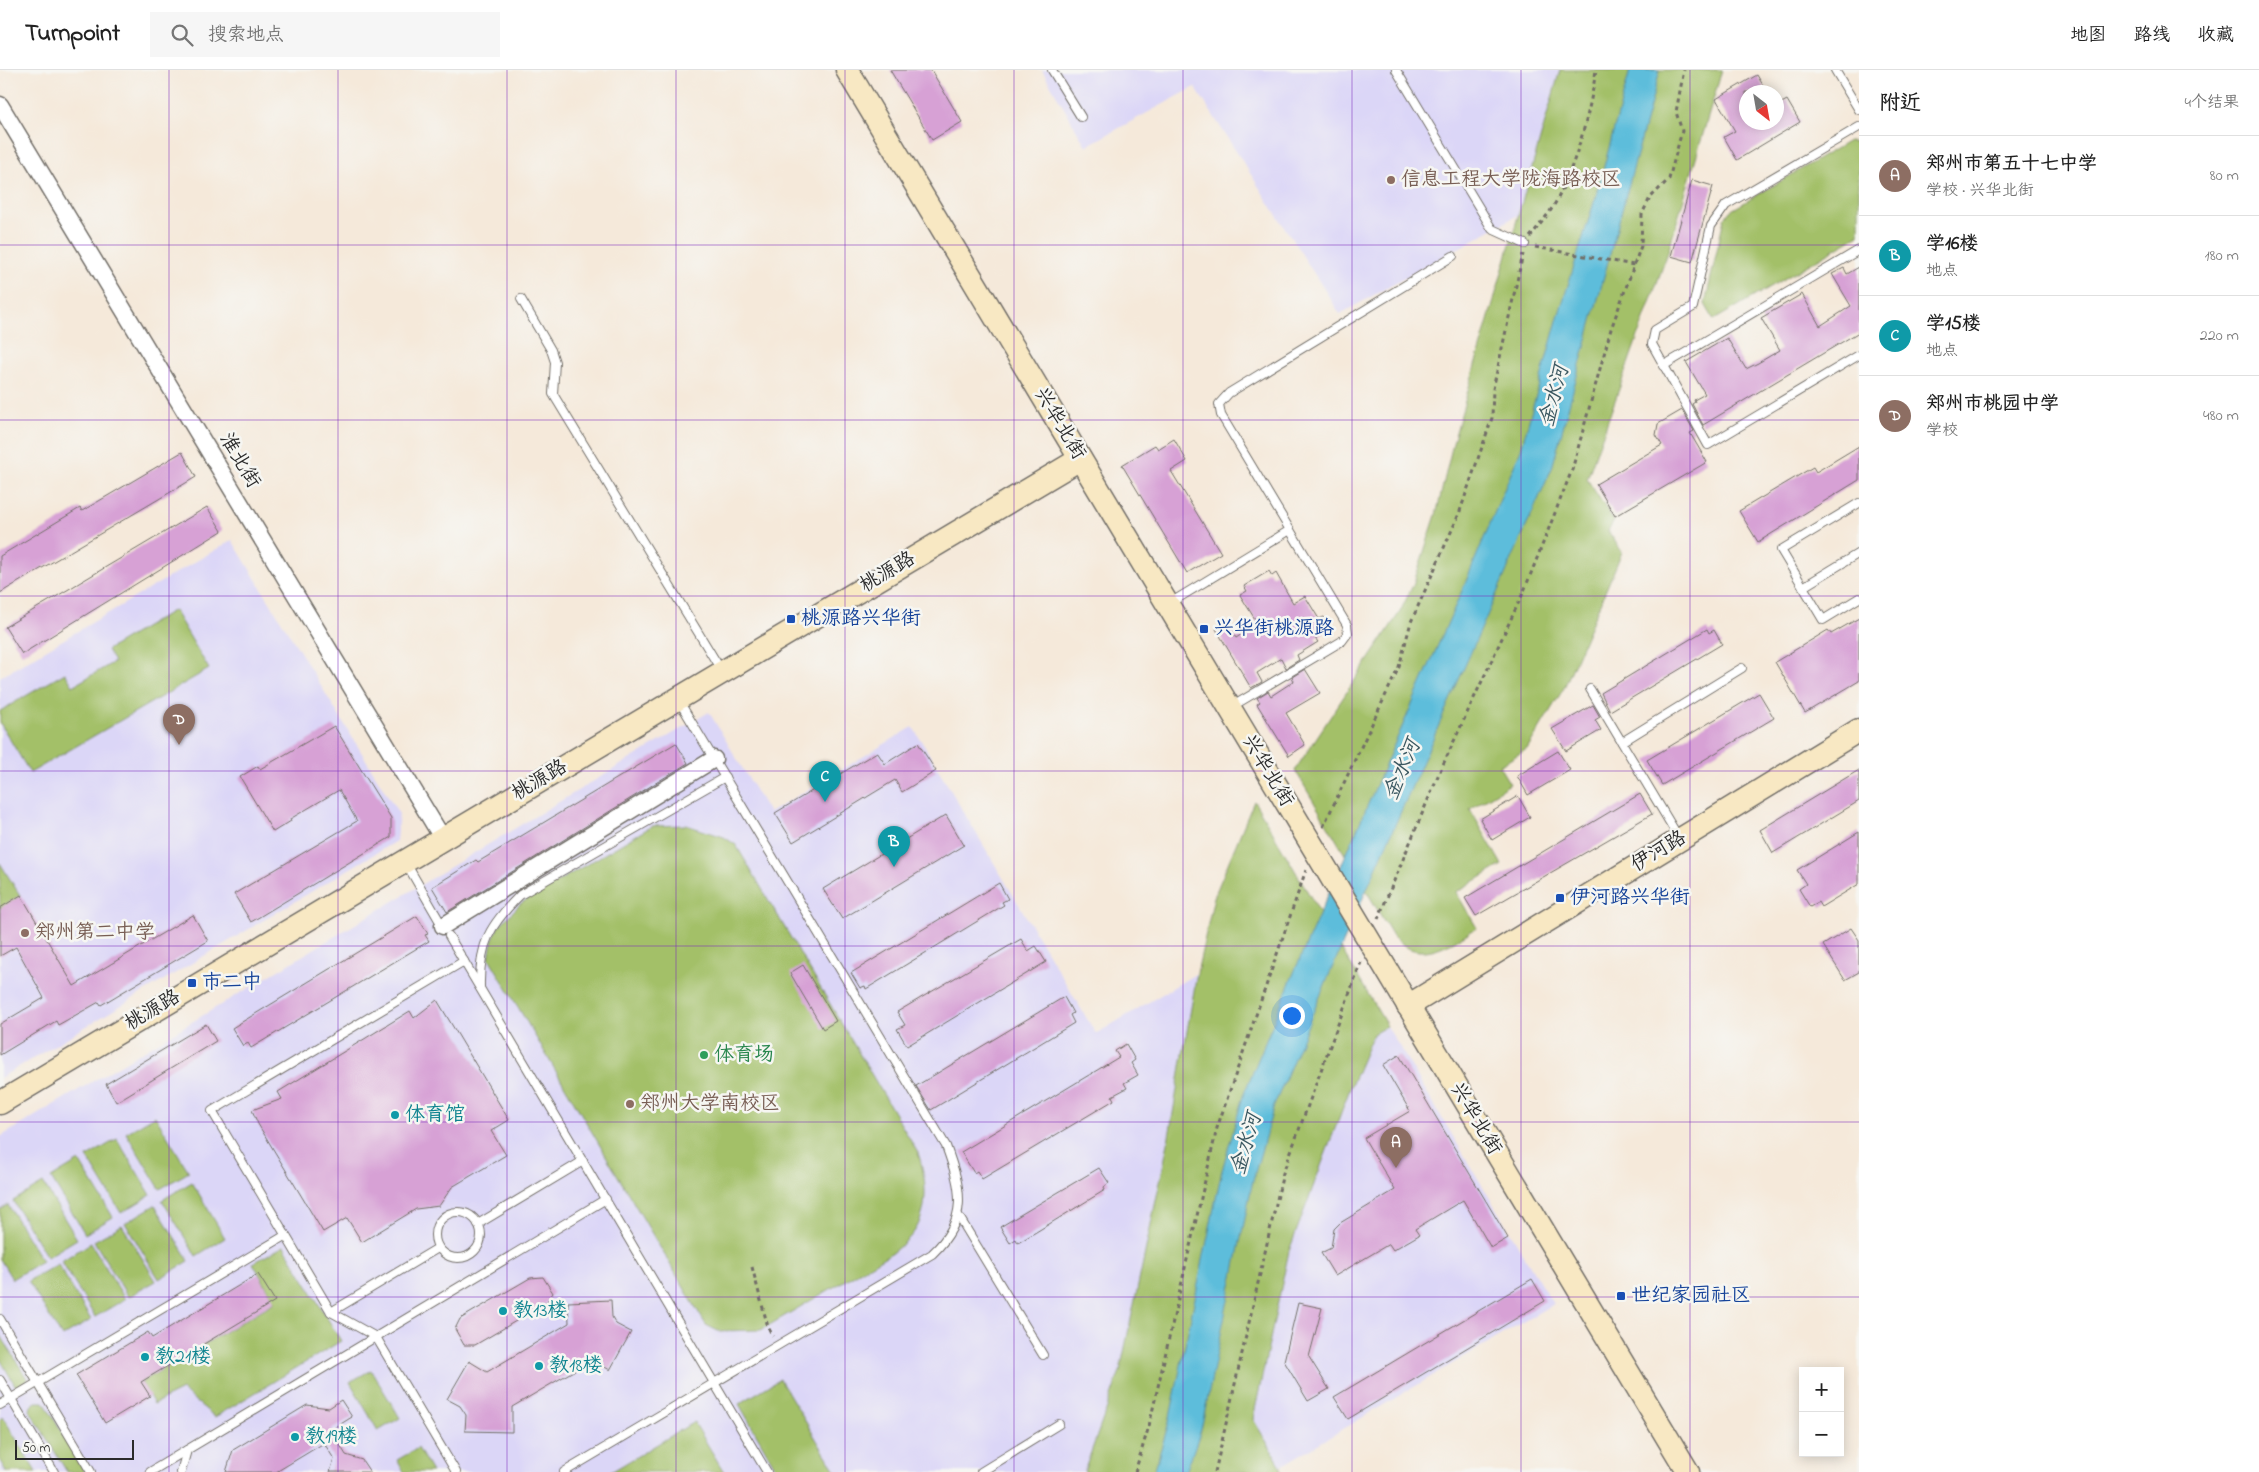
<!DOCTYPE html>
<html lang="zh">
<head>
<meta charset="utf-8">
<style>
	body { margin:0; font-family:"Indie Flower","LXGW WenKai TC",sans-serif; background:#f6f6f6; color:#222 }
	.controls { position:absolute; right:15px; bottom:15px; display:grid; overflow:hidden; border-radius:0px; box-shadow:0 2px 12px #0003 }
	.controls button { width:45px; height:45px; display:grid; place-items:center; padding:0; border:0; border-bottom:1px solid #e0e0e0; background:#fff; color:#222; font:25px sans-serif }
	.compass { position:absolute; left:1739px; top:15px; width:45px; height:45px; border-radius:50%; background:#fff; box-shadow:0 2px 12px #0003; rotate:149deg }
	.scale { position:absolute; left:15px; bottom:12px; width:119px; box-sizing:border-box; padding-left:5px; border:2px solid #2b2b2b; border-top:0; font-size:14px; line-height:18px; white-space:nowrap; color:#2b2b2b; -webkit-text-stroke:4px #f6f6f2; paint-order:stroke }
	.you { position:absolute; left:1291px; top:945px; width:18px; height:18px; margin:-12px; border:4px solid #fff; border-radius:50%; background:#1a73e8; box-shadow:0 0 0 8px #1a73e833 }
	.badge { display:grid; place-items:center; width:32px; height:32px; border-radius:50%; background:#0b8043; color:#fff; font-size:16px; font-weight:700 }
	.pin { position:absolute; translate:-50% -41px; filter:drop-shadow(0 1px 2px #0008) }
	.pin::after { content:''; position:absolute; top:26px; width:18px; height:15px; background:inherit; clip-path:polygon(0 0,100% 0,50% 100%) }
	.list { margin:0; padding:0; list-style:none }
	h2 { display:flex; justify-content:space-between; align-items:center; height:65px; margin:0; padding:0 20px; font-size:21px }
	h2 small { font-size:16px; font-weight:400; color:#767676 }
	.list li { display:grid; grid-template-columns:32px 1fr auto; gap:15px; align-items:center; box-sizing:border-box; height:80px; padding:0 20px; border-top:1px solid #e0e0e0 }
	.list b { display:block; font-size:19px; white-space:nowrap }
	.list p { margin:0; font-size:16px; white-space:nowrap; color:#767676 }
	.list em { font-size:16px; font-style:normal; color:#767676 }
	.icon { flex:none; width:28px; height:28px; fill:none; stroke:currentColor; stroke-width:2; stroke-linecap:round; stroke-linejoin:round }
	.map { position:relative; flex:none; width:1859px; height:1402px; overflow:hidden }
	header { display:flex; align-items:center; gap:30px; box-sizing:border-box; height:70px; padding:0 25px; background:#fff; border-bottom:1px solid #e0e0e0 }
	header strong { font-size:24px }
	nav { display:flex; gap:28px; margin-inline-start:auto; font-size:18px }
	.search { width:350px; height:45px; background:#f6f6f6; display:flex; align-items:center; gap:12px; box-sizing:border-box; padding:0 18px; border-radius:0px; color:#767676; font-size:19px }
	main { display:flex }
	aside { flex:1; background:#fff }
	.map>svg:first-child { display:block }
</style>
</head>
<body>
<header>
<strong>Turnpoint</strong>
<div class="search"><svg class="icon" aria-label="search" viewBox="0 0 24 24"><circle cx="10" cy="10" r="6"/><path d="M15 15l6 6"/></svg>搜索地点</div>
<nav><a>地图</a><a>路线</a><a>收藏</a></nav>
</header>
<main>
<div class="map">
<svg width="1859" height="1402" viewBox="0 0 1859 1402">
	<rect width="100%" height="100%" fill="#f6f6f2"/>
	<filter id="ink" filterUnits="userSpaceOnUse"><feTurbulence type="fractalNoise" baseFrequency=".02" numOctaves="2"/><feDisplacementMap in="SourceGraphic" scale="10" xChannelSelector="R" yChannelSelector="G"/><feConvolveMatrix kernelMatrix="1 2 1 2 8 2 1 2 1" color-interpolation-filters="sRGB"/></filter>
	<filter id="wash" filterUnits="userSpaceOnUse"><feTurbulence type="fractalNoise" baseFrequency=".0096" numOctaves="4" result="noise"/><feDisplacementMap in="SourceGraphic" scale="20" xChannelSelector="R" yChannelSelector="G"/><feGaussianBlur stdDeviation="1.12" result="paint"/><feColorMatrix in="noise" values="0 0 0 0 0 0 0 0 0 0 0 0 0 0 0 0 0 1.4 0 .05"/><feComposite in="paint" operator="in"/></filter>
	<g filter="url(#wash)">
		<rect width="100%" height="100%" fill="#f5e9da"/>
		<g fill="#dbd6f7">
			<polygon points="1042,0 1560,0 1518,145 1340,244 1195,17 1086,76"/>
			<polygon points="232,470 399,744 396,771 0,1008 0,607"/>
			<polygon points="709,642 769,743 913,657 1096,964 1197,903 1214,931 1118,1402 0,1402 0,1067"/>
			<polygon points="1387,956 1553,1234 1281,1396 1253,1349 1289,1181 1351,1016 1373,964"/>
		</g>
		<g fill="#a3c068" stroke="#67764a">
			<path d="M1560,0h162l-54,182 -81,227 27,42 -6,10 14,21 -58,136 -37,61 -28,17 11,18 -40,25 32,56 -46,27 21,36c-19,10 -46,31 -69,20 -5,-3 -11,-8 -15,-12l-98,-166 105,-158 13,-27 23,-70 18,-76z"/>
			<polygon points="1849,71 1859,72 1859,165 1714,250 1705,234 1724,149 1730,141"/>
			<polygon points="174,540 209,599 30,703 0,653 0,641 65,603 73,616 114,592 107,580"/>
			<polygon points="1254,731 1387,956 1373,964 1351,1016 1289,1181 1253,1349 1281,1396 1281,1402 1084,1402 1120,1301 1167,1078 1197,903 1214,827"/>
			<path d="M686,755l38,12 12,8 182,308c9,26 12,60 -7,83 -5,6 -12,11 -18,16l-132,78 -43,1 -12,-6 -217,-367 3,-17 6,-14 23,-24 131,-77z"/>
			<polygon points="0,793 21,827 0,839"/>
			<polygon points="155,1046 189,1102 160,1119 126,1063"/>
			<polygon points="117,1069 151,1125 121,1143 87,1087"/>
			<polygon points="79,1091 113,1147 85,1164 51,1108"/>
			<polygon points="192,1112 225,1168 196,1186 162,1130"/>
			<polygon points="43,1113 77,1169 47,1187 13,1131"/>
			<polygon points="8,1135 42,1191 12,1209 0,1189 0,1140"/>
			<polygon points="155,1135 189,1191 159,1209 125,1153"/>
			<polygon points="122,1155 156,1211 128,1227 94,1171"/>
			<polygon points="91,1173 125,1229 95,1247 61,1191"/>
			<polygon points="284,1176 341,1271 215,1347 182,1320 154,1334 141,1312 275,1232 253,1193"/>
			<polygon points="58,1194 91,1250 62,1267 28,1211"/>
			<polygon points="0,1264 28,1310 16,1317 0,1289"/>
			<polygon points="371,1300 400,1348 378,1361 350,1312"/>
			<polygon points="780,1309 836,1402 778,1402 739,1334"/>
			<polygon points="36,1332 44,1332 85,1402 67,1402 30,1341 31,1336"/>
			<polygon points="3,1347 36,1402 6,1402 0,1391 0,1350"/>
			<polygon points="694,1352 724,1402 611,1402"/>
			<polygon points="418,1378 432,1402 404,1402 397,1390"/>
		</g>
		<polygon fill="#5dbddb" stroke="#447483" points="1630,0 1660,0 1552,398 1326,912 1274,1036 1253,1110 1201,1360 1186,1402 1154,1402 1169,1352 1221,1104 1243,1026 1295,900 1464,516 1521,379 1558,247 1596,126"/>
		<g id="blocks">
			<g fill="#d7a1d5">
				<polygon points="890,0 931,0 962,52 932,70"/>
				<polygon points="1757,5 1767,22 1746,22 1746,52 1776,52 1776,36 1787,30 1800,52 1737,90 1724,67 1735,61 1716,29"/>
				<polygon points="1692,110 1713,116 1692,192 1671,186"/>
				<polygon points="1859,197 1859,262 1703,355 1692,334 1695,332 1694,330 1705,324 1686,292 1727,268 1746,299 1758,293 1780,280 1761,248 1802,224 1820,256 1851,236 1832,204 1844,198 1847,204"/>
				<polygon points="1682,340 1694,361 1690,363 1707,392 1615,446 1596,414 1662,375 1656,365 1658,354"/>
				<polygon points="1174,369 1187,391 1171,401 1221,483 1187,503 1122,395 1155,375 1158,379"/>
				<polygon points="1859,376 1859,410 1758,472 1739,441 1813,397 1816,402"/>
				<polygon points="182,382 196,407 0,523 0,486 80,438 82,441"/>
				<polygon points="207,437 222,461 22,584 5,557"/>
				<polygon points="1269,501 1272,506 1276,503 1293,533 1305,526 1319,549 1324,547 1331,558 1315,568 1318,572 1297,585 1299,590 1286,598 1281,588 1257,603 1262,612 1251,618 1216,559 1226,552 1236,568 1258,554 1240,525 1247,521 1244,516"/>
				<polygon points="1859,548 1859,611 1805,643 1775,592 1828,560 1831,564"/>
				<polygon points="1707,559 1709,563 1714,560 1722,574 1610,641 1601,623"/>
				<polygon points="1305,599 1320,623 1286,643 1305,675 1289,686 1257,634 1260,632 1257,628 1268,621 1271,626 1294,611 1292,607"/>
				<polygon points="1759,623 1774,648 1662,715 1647,690"/>
				<polygon points="1593,635 1600,647 1595,650 1601,660 1566,681 1552,659"/>
				<polygon points="334,656 391,748 391,767 251,852 234,824 357,751 339,720 290,749 291,751 273,762 240,707 258,696 260,699"/>
				<polygon points="676,673 688,693 447,842 432,817 476,790 478,792"/>
				<polygon points="918,673 936,701 902,722 895,710 793,772 775,743 877,682 885,694"/>
				<polygon points="1558,681 1570,700 1528,725 1517,706"/>
				<polygon points="1859,700 1859,731 1773,783 1760,760"/>
				<polygon points="1640,724 1652,744 1476,846 1465,828"/>
				<polygon points="1518,726 1530,747 1492,770 1480,749"/>
				<polygon points="946,745 964,775 842,849 823,819"/>
				<polygon points="1859,762 1859,814 1821,837 1818,832 1810,837 1799,819 1806,814 1797,800"/>
				<polygon points="999,813 1008,829 1002,832 1004,835 866,919 865,916 860,918 851,903"/>
				<polygon points="21,825 74,916 193,845 208,871 101,935 99,932 58,955 56,951 0,985 0,954 44,928 16,877 0,886 0,838"/>
				<polygon points="417,846 428,864 425,865 429,871 251,978 248,973 243,976 232,958"/>
				<polygon points="1851,858 1859,870 1859,902 1845,910 1823,875"/>
				<polygon points="1021,869 1028,881 1036,876 1046,892 907,976 897,959 905,955 897,942"/>
				<polygon points="803,895 836,951 823,959 790,903"/>
				<polygon points="1064,927 1073,943 1070,945 1074,953 931,1040 916,1016"/>
				<polygon points="437,930 509,1050 491,1061 506,1085 452,1117 439,1136 416,1139 362,1172 347,1148 323,1162 258,1054 252,1040 282,1029 278,1022 410,941 414,948"/>
				<polygon points="206,954 216,971 116,1032 106,1014"/>
				<polygon points="1126,974 1135,990 1131,993 1138,1005 1124,1013 1127,1018 1112,1026 1114,1030 982,1109 977,1101 974,1103 961,1082 1119,987 1115,981"/>
				<polygon points="1399,985 1508,1168 1491,1178 1463,1130 1415,1159 1419,1165 1393,1180 1389,1174 1335,1206 1321,1183 1331,1178 1334,1159 1340,1153 1395,1120 1364,1068 1410,1041 1383,995"/>
				<polygon points="1099,1098 1109,1113 1104,1117 1105,1120 1018,1173 1016,1169 1010,1173 1000,1157"/>
				<polygon points="258,1204 275,1231 141,1312 150,1326 105,1353 76,1305 148,1262 152,1268"/>
				<polygon points="543,1207 553,1223 545,1234 475,1275 464,1275 455,1259 460,1249 530,1208"/>
				<polygon points="1532,1209 1545,1231 1348,1349 1334,1327"/>
				<polygon points="611,1230 612,1247 616,1254 631,1262 610,1300 592,1290 512,1337 512,1362 465,1361 466,1345 460,1336 447,1329 469,1291 487,1302 569,1253 568,1232"/>
				<polygon points="1298,1233 1322,1238 1309,1287 1329,1319 1308,1331 1284,1291"/>
				<polygon points="341,1330 352,1347 331,1360 346,1385 362,1390 370,1402 330,1402 334,1389 324,1373 276,1402 226,1402 233,1380 307,1335 329,1338"/>
			</g>
		</g>
	</g>
	<g filter="url(#ink)">
		<use href="#blocks" fill-opacity="0" stroke="#726e68" stroke-width="1"/>
		<g fill="none" stroke-linecap="round" stroke-linejoin="round">
			<defs>
				<g id="lane">
					<polyline points="1052,0 1081,47"/>
					<polyline points="1396,0 1492,159 1525,174"/>
					<polyline points="1835,0 1859,40"/>
					<polyline points="1859,57 1726,135 1711,156 1693,237 1655,260 1652,274 1708,375 1859,285"/>
					<polyline points="521,229 551,280 555,292 553,324 721,600"/>
					<polyline points="1663,296 1859,180"/>
					<polyline points="1859,433 1781,480 1823,550 1859,528"/>
					<polyline points="1803,517 1859,483"/>
					<polyline points="1170,533 1290,460"/>
					<polyline points="1590,619 1679,768"/>
					<polyline points="1231,637 1342,571 1348,563 1347,555 1221,345 1219,334 1229,323 1453,186"/>
					<polyline points="1622,672 1742,598"/>
					<polyline points="406,793 443,857"/>
					<polyline points="449,866 767,1402"/>
					<path d="M480,917c-1,-44 10,-62 40,-92l205,-118"/>
					<circle cx="458" cy="1165" r="23"/>
					<polyline points="958,1145 1043,1285"/>
					<polyline points="478,1154 583,1091"/>
					<polyline points="438,1178 331,1242 212,1041 464,891"/>
					<polyline points="331,1242 376,1267 456,1402"/>
					<polyline points="0,1249 91,1402"/>
					<polyline points="0,1310 54,1402"/>
					<polyline points="0,1335 286,1165"/>
					<polyline points="150,1402 606,1129"/>
					<polyline points="181,1402 187,1380"/>
					<path d="M564,1402l368,-218c37,-35 30,-64 14,-108l-267,-445"/>
					<polyline points="981,1402 1059,1354"/>
				</g>
				<g id="street">
					<polyline points="0,35 443,769"/>
					<polyline points="443,856 714,689"/>
				</g>
				<g id="secondary">
					<polyline points="847,0 1688,1402"/>
					<polyline points="1408,936 1859,660"/>
					<polyline points="0,1033 1080,389"/>
				</g>
			</defs>
			<use href="#lane" stroke="#726e68" stroke-width="10"/>
			<use href="#street" stroke="#726e68" stroke-width="19"/>
			<use href="#secondary" stroke="#726e68" stroke-width="25"/>
			<g stroke="#726e68" stroke-width="3" stroke-dasharray="4 4" stroke-linecap="butt">
				<path d="M1530,167c10,-13 22,-26 29,-41 19,-39 31,-84 37,-126"/>
				<polyline points="1535,177 1634,195"/>
				<polyline points="1323,757 1399,597 1411,552 1459,444 1492,348 1493,319 1523,184"/>
				<polyline points="1378,849 1440,701 1524,521 1572,400 1611,259 1641,176 1642,144 1650,128 1669,109 1682,61 1676,42 1684,0"/>
				<polyline points="752,1197 768,1257 773,1266"/>
				<polyline points="1135,1402 1149,1356 1217,1058 1306,800"/>
				<polyline points="1215,1402 1283,1103 1361,892"/>
			</g>
			<use href="#lane" stroke="#fff" stroke-width="8"/>
			<use href="#street" stroke="#fff" stroke-width="16"/>
			<use href="#secondary" stroke="#f8e8c3" stroke-width="22"/>
		</g>
	</g>
	<path fill="none" stroke="#7b2cbf" stroke-width="1" stroke-opacity="0.55" d="M169,0v1402M338,0v1402M507,0v1402M676,0v1402M845,0v1402M1014,0v1402M1183,0v1402M1352,0v1402M1521,0v1402M1690,0v1402M0,175h1859M0,350h1859M0,526h1859M0,701h1859M0,876h1859M0,1052h1859M0,1227h1859"/>
	<g fill="#8d6e63" stroke="#f6f6f2" stroke-width="2">
		<circle cx="1391" cy="110" r="5"/>
		<circle cx="25" cy="863" r="5"/>
		<circle cx="630" cy="1034" r="5"/>
	</g>
	<g fill="#1a4fb4" stroke="#f6f6f2" stroke-width="2">
		<rect x="786" y="544" width="10" height="10" rx="2.5"/>
		<rect x="1199" y="554" width="10" height="10" rx="2.5"/>
		<rect x="1555" y="823" width="10" height="10" rx="2.5"/>
		<rect x="187" y="908" width="10" height="10" rx="2.5"/>
		<rect x="1616" y="1221" width="10" height="10" rx="2.5"/>
	</g>
	<circle fill="#2e9e5b" stroke="#f6f6f2" stroke-width="2" cx="704" cy="985" r="5"/>
	<g fill="#0f9aa8" stroke="#f6f6f2" stroke-width="2">
		<circle cx="395" cy="1045" r="5"/>
		<circle cx="503" cy="1241" r="5"/>
		<circle cx="145" cy="1287" r="5"/>
		<circle cx="539" cy="1296" r="5"/>
		<circle cx="295" cy="1367" r="5"/>
	</g>
	<g text-anchor="middle" dominant-baseline="central" stroke-width="5" stroke-linejoin="round" paint-order="stroke">
		<g font-size="20" fill="#785e54" stroke="#f6f6f2" text-anchor="start">
			<text x="1401" y="110">信息工程大学陇海路校区</text>
			<text x="35" y="863">郑州第二中学</text>
			<text x="640" y="1034">郑州大学南校区</text>
		</g>
		<g font-size="20" fill="#2b2b2b" stroke="#f6f6f2">
			<text transform="translate(1059 354) rotate(59)">兴华北街</text>
			<text transform="translate(239 391) rotate(59)">淮北街</text>
			<text transform="translate(888 503) rotate(-31)">桃源路</text>
			<text transform="translate(1267 701) rotate(59)">兴华北街</text>
			<text transform="translate(540 711) rotate(-31)">桃源路</text>
			<text transform="translate(1659 782) rotate(-31)">伊河路</text>
			<text transform="translate(153 941) rotate(-31)">桃源路</text>
			<text transform="translate(1475 1049) rotate(59)">兴华北街</text>
		</g>
		<g font-size="20" fill="#164399" stroke="#f6f6f2" text-anchor="start">
			<text x="801" y="549">桃源路兴华街</text>
			<text x="1214" y="559">兴华街桃源路</text>
			<text x="1570" y="828">伊河路兴华街</text>
			<text x="202" y="913">市二中</text>
			<text x="1631" y="1226">世纪家园社区</text>
		</g>
		<g font-size="20" fill="#27864d" stroke="#f6f6f2" text-anchor="start">
			<text x="714" y="985">体育场</text>
		</g>
		<g font-size="20" fill="#0d838f" stroke="#f6f6f2" text-anchor="start">
			<text x="405" y="1045">体育馆</text>
			<text x="513" y="1241">教13楼</text>
			<text x="155" y="1287">教21楼</text>
			<text x="549" y="1296">教18楼</text>
			<text x="305" y="1367">教19楼</text>
		</g>
		<g font-size="21" font-style="italic" fill="#3a5760" stroke="#f6f6f2">
			<text transform="translate(1555 326) rotate(-75)">金水河</text>
			<text transform="translate(1403 700) rotate(-67)">金水河</text>
			<text transform="translate(1247 1074) rotate(-74)">金水河</text>
		</g>
	</g>
</svg>
<div class="controls">
<button>+</button>
<button>−</button>
</div>
<svg class="compass" viewBox="-18 -18 36 36"><path d="M0-13l5 13h-10z" fill="#e53935"/><path d="M0 13l5-13h-10z" fill="#767676"/></svg>
<div class="scale">50 m</div>
<div class="you"></div>
<div class="pin badge" style="left:1396px;top:1098px;background:#8d6e63">A</div>
<div class="pin badge" style="left:894px;top:797px;background:#0f9aa8">B</div>
<div class="pin badge" style="left:825px;top:732px;background:#0f9aa8">C</div>
<div class="pin badge" style="left:179px;top:675px;background:#8d6e63">D</div>
</div>
<aside>
<h2>附近<small>4个结果</small></h2>
<ul class="list">
<li><span class="badge" style="background:#8d6e63">A</span><div><b>郑州市第五十七中学</b><p>学校 · 兴华北街</p></div><em>80 m</em></li>
<li><span class="badge" style="background:#0f9aa8">B</span><div><b>学16楼</b><p>地点</p></div><em>180 m</em></li>
<li><span class="badge" style="background:#0f9aa8">C</span><div><b>学15楼</b><p>地点</p></div><em>220 m</em></li>
<li><span class="badge" style="background:#8d6e63">D</span><div><b>郑州市桃园中学</b><p>学校</p></div><em>480 m</em></li>
</ul>
</aside>
</main>
</body>
</html>
